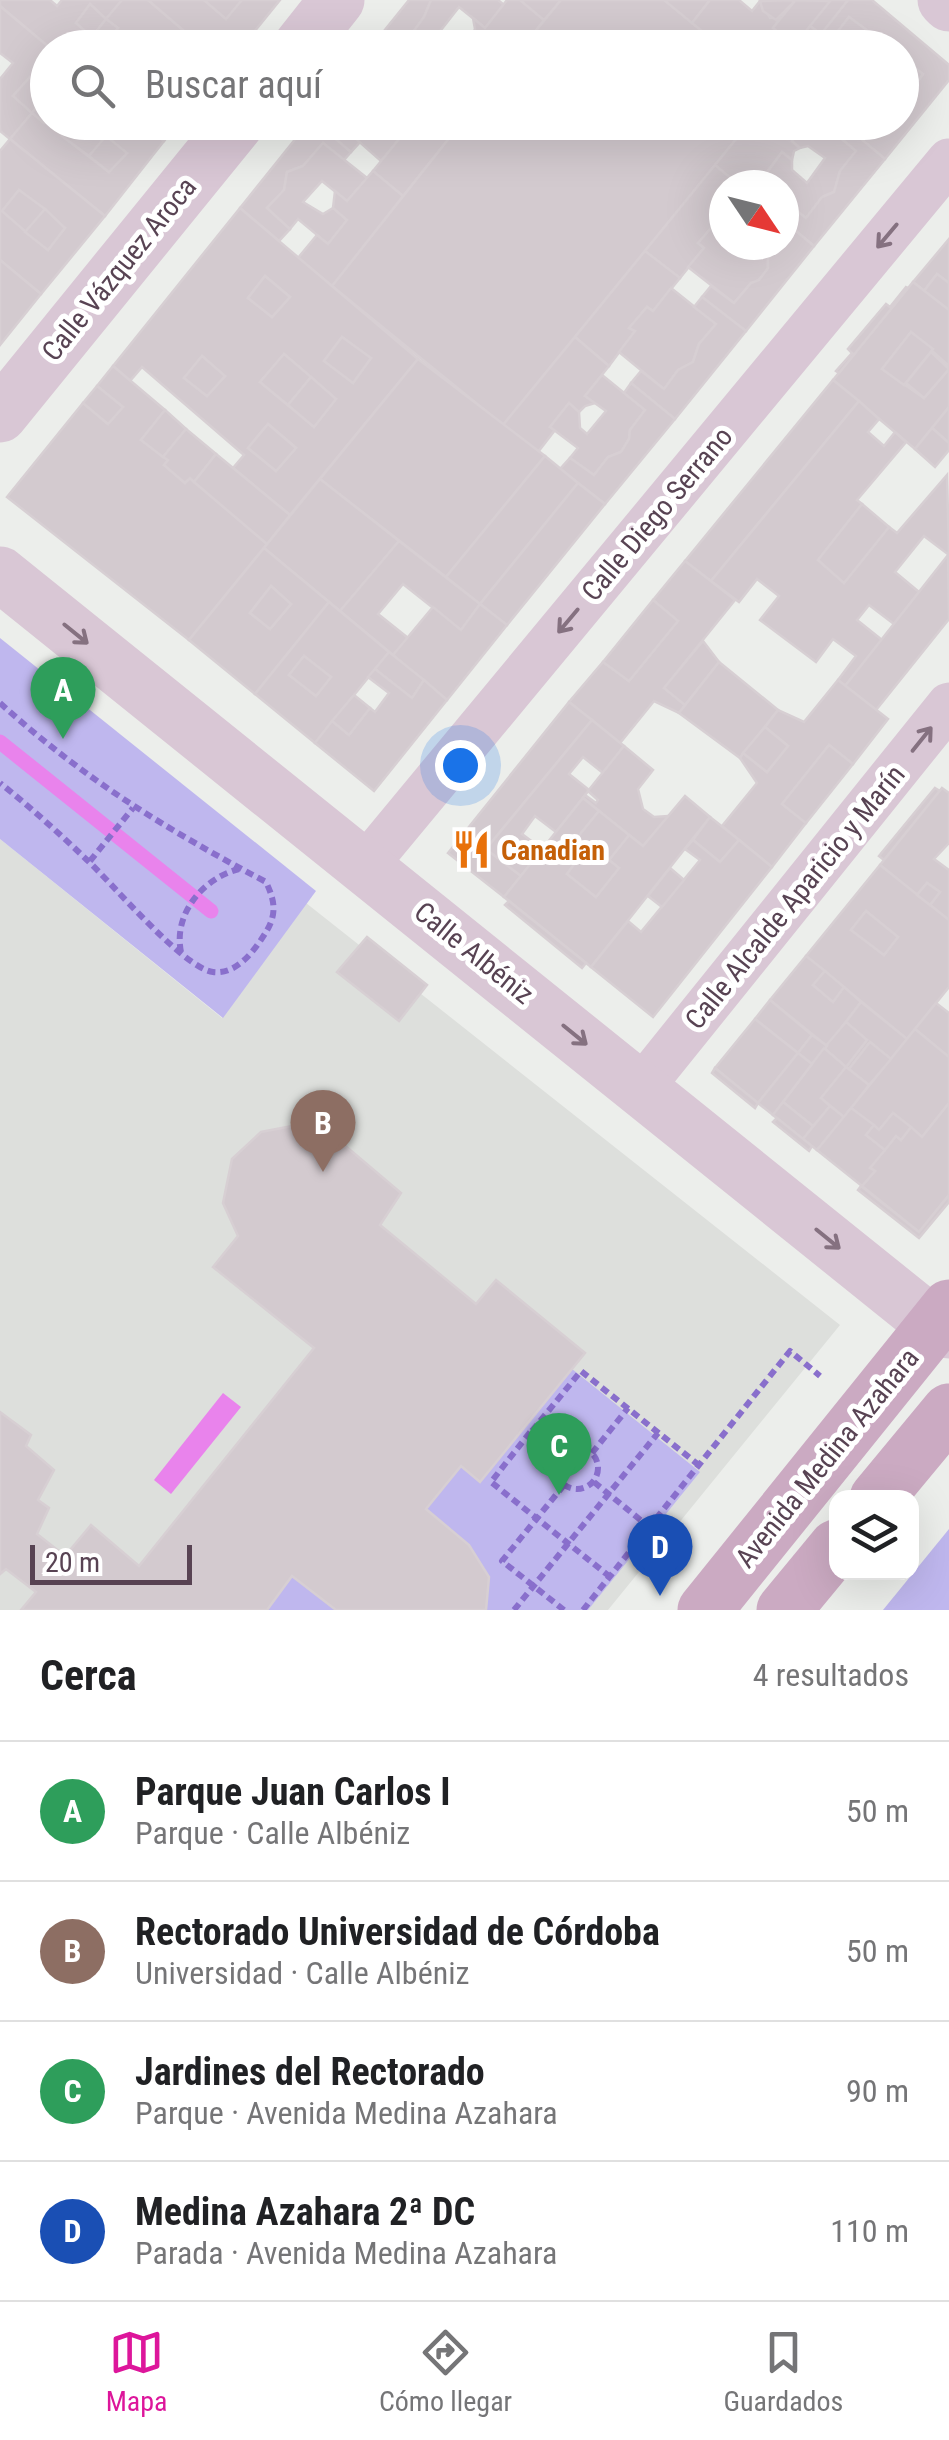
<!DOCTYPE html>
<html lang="es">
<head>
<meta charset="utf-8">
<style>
	body { margin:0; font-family:"Roboto Condensed",sans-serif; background:#f6f6f6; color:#202124 }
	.controls { position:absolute; right:30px; bottom:30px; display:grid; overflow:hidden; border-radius:20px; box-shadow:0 10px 40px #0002 }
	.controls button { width:90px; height:90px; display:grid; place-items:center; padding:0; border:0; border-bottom:2px solid #e0e0e0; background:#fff; color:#202124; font:50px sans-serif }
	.compass { position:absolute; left:709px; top:170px; width:90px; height:90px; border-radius:50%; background:#fff; box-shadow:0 10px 40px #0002; rotate:125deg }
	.scale { position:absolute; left:30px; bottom:25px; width:162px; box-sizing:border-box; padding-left:10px; border:5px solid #584353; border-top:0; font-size:28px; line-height:35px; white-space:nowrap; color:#584353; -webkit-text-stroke:8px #fff; paint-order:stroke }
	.you { position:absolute; left:460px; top:765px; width:35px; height:35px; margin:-25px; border:8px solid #fff; border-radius:50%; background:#1a73e8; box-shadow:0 0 0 15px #1a73e833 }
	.badge { display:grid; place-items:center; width:65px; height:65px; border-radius:50%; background:#dd169b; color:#fff; font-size:32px; font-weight:700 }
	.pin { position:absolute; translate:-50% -82px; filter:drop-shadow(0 2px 5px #0008) }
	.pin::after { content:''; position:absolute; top:52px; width:35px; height:30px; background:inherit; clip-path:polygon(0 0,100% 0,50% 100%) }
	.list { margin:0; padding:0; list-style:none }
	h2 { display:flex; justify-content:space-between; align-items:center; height:130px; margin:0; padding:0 40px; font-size:42px }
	h2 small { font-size:32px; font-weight:400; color:#757577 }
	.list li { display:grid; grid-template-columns:65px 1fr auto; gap:30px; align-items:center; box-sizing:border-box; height:140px; padding:0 40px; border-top:2px solid #e0e0e0 }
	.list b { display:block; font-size:38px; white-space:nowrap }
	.list p { margin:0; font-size:32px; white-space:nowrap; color:#757577 }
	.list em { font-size:32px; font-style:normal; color:#757577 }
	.icon { flex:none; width:55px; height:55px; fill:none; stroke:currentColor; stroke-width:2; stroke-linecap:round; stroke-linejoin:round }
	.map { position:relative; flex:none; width:949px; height:1610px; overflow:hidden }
	.search { position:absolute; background:#fff; box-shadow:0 10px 40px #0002; left:30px; right:30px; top:30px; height:110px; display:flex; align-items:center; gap:25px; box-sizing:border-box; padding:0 35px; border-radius:55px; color:#757577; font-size:38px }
	.sheet { height:690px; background:#fff }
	nav { display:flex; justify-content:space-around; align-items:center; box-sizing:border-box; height:140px; border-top:2px solid #e0e0e0; background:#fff; font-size:28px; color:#757577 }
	nav a { display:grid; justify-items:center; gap:5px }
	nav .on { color:#dd169b }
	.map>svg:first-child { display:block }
</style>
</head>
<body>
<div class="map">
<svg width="949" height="1610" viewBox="0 0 949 1610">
	<rect width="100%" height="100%" fill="#eceeeb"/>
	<polygon fill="#dddfdc" points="0,839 222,1018 306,903 840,1325 608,1610 0,1610"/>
	<g fill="#bfb7ee">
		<polygon points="0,638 316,891 223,1018 0,839"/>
		<polygon points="572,1369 700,1472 588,1610 486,1610 488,1577 469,1545 426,1509 461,1466 481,1481"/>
		<polygon points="949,1529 949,1610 883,1610"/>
		<polygon points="292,1576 336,1610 267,1610"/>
	</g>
	<polygon fill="#e983ec" points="223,1393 241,1407 171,1494 154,1480"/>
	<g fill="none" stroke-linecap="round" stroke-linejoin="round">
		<polyline stroke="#e983ec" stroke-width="15" points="0,742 211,911"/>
	</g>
	<g fill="#d3cacf" stroke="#d7cfd3" stroke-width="2.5" fill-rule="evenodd">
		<polygon points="0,0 50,0 57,6 62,0 122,0 106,19 90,4 76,23 92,37 83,48 50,48 0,6"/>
		<polygon points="122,0 148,0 204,48 153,48 141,38 132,48 83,48 92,37 104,46 118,28 106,19"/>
		<polygon points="148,0 204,0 226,19 240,0 280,0 241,48 204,48"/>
		<polygon points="204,0 240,0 241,1 226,19"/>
		<polygon points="409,0 431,0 424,17 408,39 418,48 396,48 380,36"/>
		<polygon points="431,0 498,0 504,5 485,28 459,7 441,30 463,48 418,48 408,39 424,17"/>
		<polygon points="507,0 520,0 544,20 522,48 463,48 454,41 472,35 475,29 473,18 485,28"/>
		<polygon points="520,0 561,0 544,20"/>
		<polygon points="561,0 664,0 723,48 522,48"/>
		<polygon points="664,0 710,0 692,23"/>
		<polygon points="710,0 739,0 752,11 760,1 770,18 781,17 773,28 797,48 723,48 692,23"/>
		<polygon points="792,0 794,2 776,20 763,11 760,1"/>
		<polygon points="792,0 831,1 795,45 773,28 794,2"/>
		<polygon points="848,0 872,0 949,65 949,80 885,159 842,123 902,122 902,103 923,74 902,58 902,48 879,39 849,17 830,42 821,34"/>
		<polygon points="848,0 821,34 810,26 831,0"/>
		<polygon points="90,4 106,19 92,37 76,23"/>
		<polygon points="0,6 50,48 48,92 30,77 13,96 32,113 10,139 0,131 0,79 13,63 0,53"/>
		<polygon points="849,17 879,39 896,48 830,48 827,45"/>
		<polygon points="106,19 118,28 104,46 92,37"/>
		<polygon points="810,26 821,34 810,48 797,48 795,45"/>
		<polygon points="902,58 923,74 902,103"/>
		<polygon points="30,77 48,92 32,113 13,96"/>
		<polygon points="48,93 48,119 44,123 32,113"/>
		<polygon points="32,113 44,123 48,119 48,122 74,122 62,136 109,172 127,153 89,122 141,122 164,141 105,216 10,139"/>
		<polygon points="74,122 89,122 106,136 89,156 62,136"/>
		<polygon points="141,122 180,122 164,141"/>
		<polygon points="309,122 316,122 351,152 344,160 323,143 303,166 287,172 284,190 267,208 290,229 279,241 240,208"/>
		<polygon points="316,122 338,122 360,142 351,152"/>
		<polygon points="381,122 399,139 381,161 338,123"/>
		<polygon points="398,122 462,122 403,196 373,171 399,139 386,127"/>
		<polygon points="462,122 750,122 503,425 332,286"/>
		<polygon points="750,122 806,122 792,141 800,148 794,151 792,160 782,152 757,185 739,185 715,165"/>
		<polygon points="806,122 821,122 856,151 840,171 834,192 822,197 806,218 784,201 784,185 764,185 760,182 782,152 792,160 792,170 807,183 825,158 808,146 800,148 792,141"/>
		<polygon points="842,123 885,159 814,246 784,221 784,201 806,218 822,197 834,192 840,171 856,151 835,133"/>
		<polygon points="106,136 127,153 109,172 89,156"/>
		<path d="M10,139l95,77 -64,78 -41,-34v-109zM19,190l46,38 -17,22 -46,-39z"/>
		<polygon points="323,143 367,178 347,201 322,181 303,202 323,214 333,208 347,220 328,244 298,219 290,229 267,208 284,190 287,172 303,166"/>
		<polygon points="715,165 739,185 724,185 724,223 719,219 698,243 704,248 680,278 645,251"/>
		<polygon points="373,171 403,196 332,286 298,258 317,235 328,244 347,220 333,208 335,191 347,201"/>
		<polygon points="19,190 45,209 26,232 2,211"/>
		<path d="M240,208l178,151 -128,156 -57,-47 11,-13 -102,-88 -12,14 -17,-15zM265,276l25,21 -18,20 -24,-19zM342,337l29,21 -18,25 -29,-22zM284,354l52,45 -22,28 -54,-45zM202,356l23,20 -18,20 -23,-18zM268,424l28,24 -20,23 -28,-23z"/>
		<polygon points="45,209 65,228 48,250 25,232"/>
		<polygon points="719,219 724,223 724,245 779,245 768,258 768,268 764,275 756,282 751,283 734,303 688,267 704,248 698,243"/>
		<polygon points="784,221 814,246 746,331 702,297 711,286 734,303 751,283 759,280 768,268 768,258 779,245 784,245"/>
		<polygon points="949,239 949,283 937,274 924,291 913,282"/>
		<polygon points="645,251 680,278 653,311 647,307 629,328 635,331 609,366 575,337"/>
		<polygon points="0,260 41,294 0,345"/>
		<polygon points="937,274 949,283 949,310 924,291"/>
		<polygon points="265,276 290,297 272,317 248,298"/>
		<polygon points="913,282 949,310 949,366 911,332 882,369 924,398 949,369 949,407 915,449 833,380"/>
		<polygon points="906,287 908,288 839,373 836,371 852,353 848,349 886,304 890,307"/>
		<polygon points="671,288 716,324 699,344 693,362 678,370 664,389 619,352 635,331 629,328 647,307 653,311"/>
		<polygon points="702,297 746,331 675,419 631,383 641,371 664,389 678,370 693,362 699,344 716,324 694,307"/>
		<polygon points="911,332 933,349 904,385 882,369"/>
		<polygon points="342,337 371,358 353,383 324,361"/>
		<polygon points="575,337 609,366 585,396 595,403 585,406 579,412 569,403 550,427 555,430 538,452 503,425"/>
		<polygon points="931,352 949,369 924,398 906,383"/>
		<polygon points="284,354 311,377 288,405 260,382"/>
		<polygon points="202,356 225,376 207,396 184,378"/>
		<polygon points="418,359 545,456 446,577 320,479"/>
		<polygon points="113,366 165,410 141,440 168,460 164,465 185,483 190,478 267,544 189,640 7,497 83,403 108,424 123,407 97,386"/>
		<polygon points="602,375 645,410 630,430 629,439 621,452 608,457 594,475 570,458 578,448 550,427 569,403 579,412 580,428 587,434 606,411 585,396"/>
		<polygon points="311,377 336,399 314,427 288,405"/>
		<polygon points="833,380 859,401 711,581 685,561"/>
		<polygon points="631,383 675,419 605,504 560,469 570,458 594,475 608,457 621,452 629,439 630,430 645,410 624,393"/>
		<polygon points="97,386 123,407 108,424 83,403"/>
		<polygon points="859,401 879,419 868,432 884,446 895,432 906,442 857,500 862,504 818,560 844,583 889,527 897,533 947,475 949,555 924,536 895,572 919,592 894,624 869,605 857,620 882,640 845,686 838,680 856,656 833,639 816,662 760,620 779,596 757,579 739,602 711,581"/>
		<polygon points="949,407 949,443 932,428"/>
		<polygon points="165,410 186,429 163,457 141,440"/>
		<polygon points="268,424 296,448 276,471 248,448"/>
		<polygon points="932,428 949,443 949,450 935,467 915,449"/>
		<polygon points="186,429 216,454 194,482 190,478 185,483 164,465 168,460 163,457"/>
		<polygon points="216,454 290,515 267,544 194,482"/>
		<polygon points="545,456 578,483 480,604 446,577"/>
		<polygon points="320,479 399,541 340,611 264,548"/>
		<polygon points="578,483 605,504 507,625 480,604"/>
		<polygon points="862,504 889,527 844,583 818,560"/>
		<polygon points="399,541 480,604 461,630 403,584 378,614 408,638 393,655 340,611"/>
		<path d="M264,548l65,54 -74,92 -66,-54zM271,586l20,18 -21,25 -20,-16z"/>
		<polygon points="948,555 949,619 876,710 845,686"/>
		<polygon points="685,561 735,600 664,688 685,705 679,713 654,701 620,743 569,702 603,662 629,681 678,621 653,600"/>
		<polygon points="271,586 291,604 270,629 250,613"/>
		<polygon points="653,600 678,621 629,681 603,662"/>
		<path d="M329,602l60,50 -74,91 -60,-49zM304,656l27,21 -15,19 -27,-21z"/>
		<polygon points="480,604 507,625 447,700 393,655 433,607 461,630"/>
		<polygon points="703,641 719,662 685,705 664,688"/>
		<polygon points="389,652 424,680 412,698 375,669"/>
		<polygon points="304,656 331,677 316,696 289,675"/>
		<polygon points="719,662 778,710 740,758 679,713"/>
		<polygon points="375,669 412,698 424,680 447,700 374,791 315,743 332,721 349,735 370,708 375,712 389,693 368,677"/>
		<polygon points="838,680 888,719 853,764 829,745 782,804 806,823 772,867 722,826 757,783 740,758 743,753 767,772 788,746 765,727 778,710 804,722"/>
		<polygon points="354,695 370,708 349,735 332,721"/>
		<polygon points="569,702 592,720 486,849 521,876 504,897 448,853"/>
		<polygon points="592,720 624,746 603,773 583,757 569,774 589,790 556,832 535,816 522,834 542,849 521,876 486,849"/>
		<polygon points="765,727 788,746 767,772 743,753"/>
		<polygon points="829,745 853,764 806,823 782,804"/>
		<polygon points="624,746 653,770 638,789 643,809 654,817 669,816 643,846 583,798 585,795 596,803 598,800 588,791"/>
		<polygon points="935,788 940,791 884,860 879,856"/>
		<polygon points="942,788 949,793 949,843 934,859 949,870 949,920 930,905 940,892 927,883 917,895 880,865"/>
		<polygon points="685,796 710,817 591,967 504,897 583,798 599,811 577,838 580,841 571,853 578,859 567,874 596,897 619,868 609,860 629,835 643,846"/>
		<polygon points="599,811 629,835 609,860 594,848 583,862 571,853 580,841 577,838"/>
		<polygon points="710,817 739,840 720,862 693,840"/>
		<polygon points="693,840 720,862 739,840 772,867 653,1017 591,967 628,921 641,932 700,860 685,849"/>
		<polygon points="594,848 619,868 596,897 567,874 578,859 583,862"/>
		<path d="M880,865l69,55v67l-42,52 -101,-83zM866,911l32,26 -14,18 -33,-25z"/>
		<polygon points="670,868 684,880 662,907 648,896"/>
		<polygon points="927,883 940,892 930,905 917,895"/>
		<polygon points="509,901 586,963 582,968 505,905"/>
		<polygon points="866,911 898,937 884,955 851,930"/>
		<polygon points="367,937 427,985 399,1021 337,972"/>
		<polygon points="806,956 825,971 813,985 833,1002 844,987 861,1002 827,1046 770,1000"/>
		<polygon points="825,971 844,987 833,1002 813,985"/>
		<polygon points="770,1000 812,1035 798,1053 755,1019"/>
		<polygon points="861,1002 907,1039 891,1059 870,1042 849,1069 846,1067 867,1040 846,1022"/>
		<polygon points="936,1003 949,1013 949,1057 915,1029"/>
		<polygon points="755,1019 798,1053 758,1103 715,1068"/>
		<polygon points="846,1022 867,1040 846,1067 824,1048"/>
		<polygon points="915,1029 949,1057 949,1103 922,1137 893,1113 879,1130 851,1108"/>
		<polygon points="812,1035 827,1046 812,1064 798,1053"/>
		<polygon points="870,1042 891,1059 869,1085 849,1069"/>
		<polygon points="824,1048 846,1067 821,1098 830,1106 813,1126 783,1102"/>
		<polygon points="798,1053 812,1064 773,1115 758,1103"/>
		<polygon points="846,1067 869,1085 844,1117 821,1098"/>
		<polygon points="715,1068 758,1103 755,1108 712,1073"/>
		<polygon points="783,1102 813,1126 803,1139 773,1115"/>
		<polygon points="949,1103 949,1195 919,1232 862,1186 875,1171 870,1168 896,1136 901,1140 911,1127 922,1137"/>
		<polygon points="830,1106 844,1117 817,1150 803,1139"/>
		<polygon points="851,1108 874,1125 866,1135 885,1150 870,1168 875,1171 862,1186 817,1150"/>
		<polygon points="893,1113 911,1127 901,1140 896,1136 885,1150 866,1135 874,1125 879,1130"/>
		<polygon points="777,1118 812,1146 809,1151 773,1122"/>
		<polygon points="297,1125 335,1137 401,1193 380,1225 476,1304 496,1280 585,1353 480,1482 461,1466 426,1509 469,1545 489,1577 486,1610 336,1610 292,1576 267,1610 21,1610 36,1592 6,1569 0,1574 0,1412 31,1435 26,1446 54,1470 38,1500 49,1508 37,1534 65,1556 91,1525 139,1566 314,1348 213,1267 238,1236 223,1203 232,1159 261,1132"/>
		<polygon points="861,1186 919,1232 949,1195 949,1202 919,1238 858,1190"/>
	</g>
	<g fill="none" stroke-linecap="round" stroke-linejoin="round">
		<g stroke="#896fcc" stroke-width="6" stroke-dasharray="8 5" stroke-linecap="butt">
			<path d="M0,703c85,77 166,126 266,179 9,19 11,32 0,50 -11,18 -29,43 -53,40 -30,-4 -101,-89 -126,-112 -28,-27 -57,-53 -87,-77"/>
			<polyline points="90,861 133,808"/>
			<path d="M181,952c-8,-38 22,-74 58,-83"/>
			<polyline points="532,1431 581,1371 700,1466"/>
			<circle cx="577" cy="1468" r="21"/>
			<polyline points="592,1453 628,1408"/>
			<polyline points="560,1455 531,1431 491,1482 609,1576"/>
			<polyline points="594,1482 649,1527"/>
			<polyline points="514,1610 658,1433"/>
			<polyline points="564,1610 502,1561 564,1485"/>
			<polyline points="583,1610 790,1351 820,1376"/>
		</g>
		<g stroke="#d9c7d5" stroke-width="45">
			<polyline points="365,866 949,161"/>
			<polyline points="641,1088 949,705"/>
		</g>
		<g stroke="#d9c7d5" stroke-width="55">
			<polyline points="945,0 949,4"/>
			<polyline points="299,48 337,0"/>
			<polyline points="0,415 238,122"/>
			<polyline points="0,574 934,1325 949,1331"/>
		</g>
		<g stroke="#cbaac2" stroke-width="55">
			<polyline points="877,1498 949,1411"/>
			<polyline points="705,1610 949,1307"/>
			<polyline points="784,1610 836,1547"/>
		</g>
	</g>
	<defs><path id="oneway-shaft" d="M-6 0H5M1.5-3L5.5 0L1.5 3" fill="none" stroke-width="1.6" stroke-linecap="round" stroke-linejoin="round" transform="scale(2.5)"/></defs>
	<g stroke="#857180">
		<use href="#oneway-shaft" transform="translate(887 236) rotate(130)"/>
		<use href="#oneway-shaft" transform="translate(568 621) rotate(130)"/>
		<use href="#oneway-shaft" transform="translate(76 634) rotate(39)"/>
		<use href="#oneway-shaft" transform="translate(922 739) rotate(-51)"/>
		<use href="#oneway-shaft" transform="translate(575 1035) rotate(39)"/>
		<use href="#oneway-shaft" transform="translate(828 1239) rotate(39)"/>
	</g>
	<defs>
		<symbol id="restaurant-bare" viewBox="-9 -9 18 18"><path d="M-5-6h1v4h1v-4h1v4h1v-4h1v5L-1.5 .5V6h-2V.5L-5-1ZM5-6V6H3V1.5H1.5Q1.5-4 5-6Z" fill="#e8710a" stroke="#fff" stroke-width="2.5" paint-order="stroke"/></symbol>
	</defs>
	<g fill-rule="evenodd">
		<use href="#restaurant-bare" x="444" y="822" width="55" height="55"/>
	</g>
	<g text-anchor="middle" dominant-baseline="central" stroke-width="10" stroke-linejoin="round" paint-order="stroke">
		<g font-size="28" fill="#584353" stroke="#fff">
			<text transform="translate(119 269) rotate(-51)">Calle Vázquez Aroca</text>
			<text transform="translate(657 514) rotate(-50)">Calle Diego Serrano</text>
			<text transform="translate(795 897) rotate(-51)">Calle Alcalde Aparicio y Marín</text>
			<text transform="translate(474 953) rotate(39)">Calle Albéniz</text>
			<text transform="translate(827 1458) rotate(-51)">Avenida Medina Azahara</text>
		</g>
		<g font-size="28" font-weight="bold" fill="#c56008" stroke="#fff" text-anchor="start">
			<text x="501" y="850">Canadian</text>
		</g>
	</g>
</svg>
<div class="controls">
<button><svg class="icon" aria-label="layers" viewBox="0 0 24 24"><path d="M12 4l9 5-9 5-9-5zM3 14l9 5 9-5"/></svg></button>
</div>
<svg class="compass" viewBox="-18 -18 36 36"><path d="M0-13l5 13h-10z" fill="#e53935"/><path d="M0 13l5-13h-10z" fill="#757577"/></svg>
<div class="scale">20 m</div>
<div class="you"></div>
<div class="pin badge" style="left:63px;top:739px;background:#2e9e5b">A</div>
<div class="pin badge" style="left:323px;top:1172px;background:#8d6e63">B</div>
<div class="pin badge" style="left:559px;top:1495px;background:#2e9e5b">C</div>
<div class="pin badge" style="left:660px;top:1596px;background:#1a4fb4">D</div>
<div class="search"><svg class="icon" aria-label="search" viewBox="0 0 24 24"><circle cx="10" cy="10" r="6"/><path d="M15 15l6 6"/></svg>Buscar aquí</div>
</div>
<section class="sheet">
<h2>Cerca<small>4 resultados</small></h2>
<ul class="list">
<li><span class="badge" style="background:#2e9e5b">A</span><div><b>Parque Juan Carlos I</b><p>Parque · Calle Albéniz</p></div><em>50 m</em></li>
<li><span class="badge" style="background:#8d6e63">B</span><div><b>Rectorado Universidad de Córdoba</b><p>Universidad · Calle Albéniz</p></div><em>50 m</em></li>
<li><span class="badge" style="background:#2e9e5b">C</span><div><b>Jardines del Rectorado</b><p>Parque · Avenida Medina Azahara</p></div><em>90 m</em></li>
<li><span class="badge" style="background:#1a4fb4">D</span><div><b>Medina Azahara 2ª DC</b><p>Parada · Avenida Medina Azahara</p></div><em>110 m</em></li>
</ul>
</section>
<nav>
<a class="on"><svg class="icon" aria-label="map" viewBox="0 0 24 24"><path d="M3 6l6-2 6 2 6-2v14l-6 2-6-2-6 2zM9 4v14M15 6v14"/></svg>Mapa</a>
<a><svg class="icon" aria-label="directions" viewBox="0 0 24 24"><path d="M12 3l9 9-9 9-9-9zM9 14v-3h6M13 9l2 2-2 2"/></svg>Cómo llegar</a>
<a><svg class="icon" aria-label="saved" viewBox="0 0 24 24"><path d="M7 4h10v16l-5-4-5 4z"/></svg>Guardados</a>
</nav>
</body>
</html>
